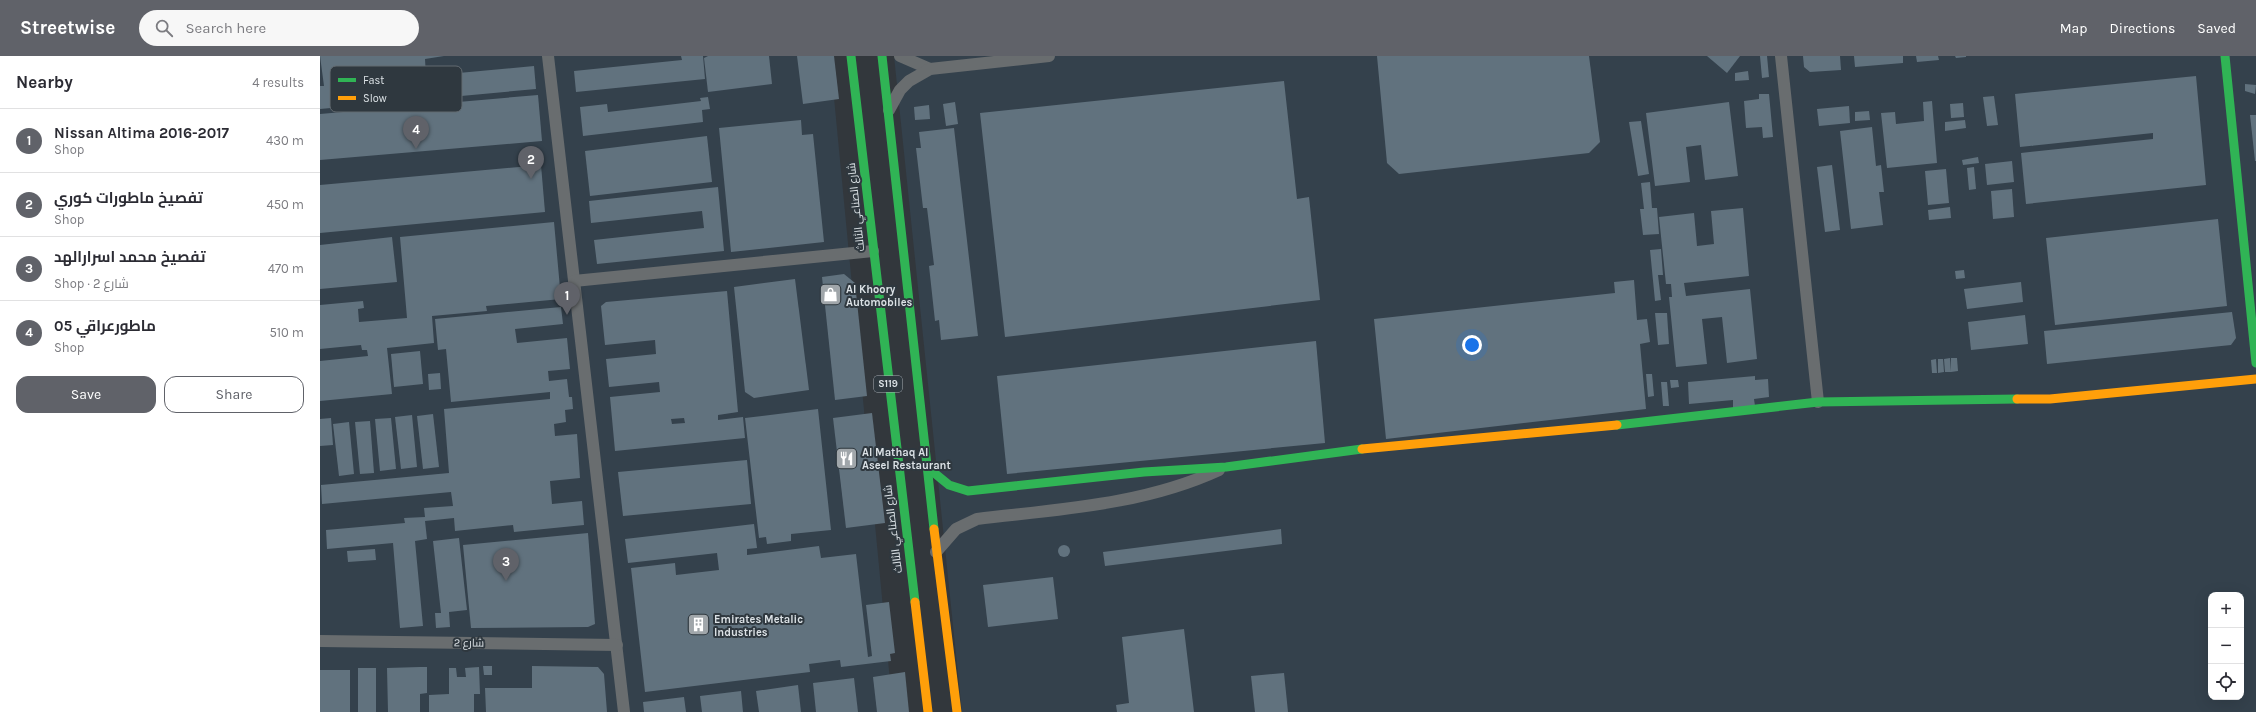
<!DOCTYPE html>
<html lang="en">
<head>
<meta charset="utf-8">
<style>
	body { margin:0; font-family:Karla,Cairo,sans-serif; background:#f7f7f7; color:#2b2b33 }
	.controls { position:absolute; right:12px; bottom:12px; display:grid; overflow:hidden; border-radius:8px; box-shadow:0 4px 16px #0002 }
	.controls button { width:36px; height:36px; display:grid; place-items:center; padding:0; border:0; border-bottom:1px solid #e1e1e2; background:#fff; color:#2b2b33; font:20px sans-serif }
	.you { position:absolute; left:1152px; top:289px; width:14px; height:14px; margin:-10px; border:3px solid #fff; border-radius:50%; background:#1a73e8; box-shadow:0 0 0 6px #1a73e833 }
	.badge { display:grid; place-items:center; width:26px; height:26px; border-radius:50%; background:#606269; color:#fff; font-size:13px; font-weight:700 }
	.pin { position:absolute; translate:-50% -33px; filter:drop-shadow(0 1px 2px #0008) }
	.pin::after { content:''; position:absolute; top:21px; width:14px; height:12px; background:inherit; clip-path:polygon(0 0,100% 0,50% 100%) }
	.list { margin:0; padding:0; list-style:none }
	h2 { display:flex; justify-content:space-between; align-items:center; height:52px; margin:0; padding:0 16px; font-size:17px }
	h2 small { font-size:13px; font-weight:400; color:#7c7c81 }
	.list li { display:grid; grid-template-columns:26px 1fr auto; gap:12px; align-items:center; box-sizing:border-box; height:64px; padding:0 16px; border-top:1px solid #e1e1e2 }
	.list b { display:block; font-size:15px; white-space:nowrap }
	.list p { margin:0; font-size:13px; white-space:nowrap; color:#7c7c81 }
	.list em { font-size:13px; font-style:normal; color:#7c7c81 }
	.actions { display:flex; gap:8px; padding:12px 16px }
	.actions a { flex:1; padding:9px 0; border:1px solid #606269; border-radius:12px; text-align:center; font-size:14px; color:#606269 }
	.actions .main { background:#606269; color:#fff }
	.icon { flex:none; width:22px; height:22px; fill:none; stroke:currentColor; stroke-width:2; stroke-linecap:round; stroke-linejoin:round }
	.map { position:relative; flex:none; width:1936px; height:656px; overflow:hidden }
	header { display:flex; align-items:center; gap:24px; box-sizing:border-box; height:56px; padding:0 20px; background:#606269; color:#fff }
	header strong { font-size:19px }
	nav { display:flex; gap:22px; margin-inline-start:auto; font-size:14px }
	.search { width:280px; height:36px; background:#f7f7f7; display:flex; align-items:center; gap:10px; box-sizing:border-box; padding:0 14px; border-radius:22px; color:#7c7c81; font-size:15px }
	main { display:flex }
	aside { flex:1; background:#fff }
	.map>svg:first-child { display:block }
</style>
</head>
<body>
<header>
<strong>Streetwise</strong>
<div class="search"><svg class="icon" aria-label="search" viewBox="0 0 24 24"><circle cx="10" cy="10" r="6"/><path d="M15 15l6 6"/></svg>Search here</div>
<nav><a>Map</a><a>Directions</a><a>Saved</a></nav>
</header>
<main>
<aside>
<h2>Nearby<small>4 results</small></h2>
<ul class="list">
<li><span class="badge">1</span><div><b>Nissan Altima 2016-2017</b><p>Shop</p></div><em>430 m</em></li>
<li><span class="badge">2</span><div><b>تفصيخ ماطورات كوري</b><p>Shop</p></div><em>450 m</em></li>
<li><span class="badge">3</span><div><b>تفصيخ محمد اسرارالهد</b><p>Shop · شارع 2</p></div><em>470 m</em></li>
<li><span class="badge">4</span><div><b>ماطورعراقي 05</b><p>Shop</p></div><em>510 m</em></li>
</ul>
<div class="actions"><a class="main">Save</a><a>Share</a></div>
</aside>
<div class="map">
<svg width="1936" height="656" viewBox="0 0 1936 656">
	<rect width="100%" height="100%" fill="#32373c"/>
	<g fill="#34414c" fill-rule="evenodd">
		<polygon points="0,0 510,0 573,656 0,656"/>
		<path d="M574,0h1362v656h-1294zM1891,539h30v102h-30z"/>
	</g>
	<g fill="#61727e" fill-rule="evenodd">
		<polygon points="0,0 124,0 105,3 106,20 214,10 216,33 0,53 0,30 4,30"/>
		<polygon points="361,0 383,0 385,23 256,36 254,15 362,4"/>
		<polygon points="388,0 449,0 452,28 388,36 384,2"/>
		<polygon points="477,0 514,0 519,43 483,48"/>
		<polygon points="1057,0 1269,0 1280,86 1269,97 1079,118 1067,107"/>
		<polygon points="1387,0 1420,0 1407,17"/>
		<polygon points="1440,0 1447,0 1449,21 1442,22"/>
		<polygon points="1483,0 1520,0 1521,14 1490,16 1484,11"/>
		<polygon points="1534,0 1583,0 1583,7 1535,11"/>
		<polygon points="1596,0 1618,0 1619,4 1597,6"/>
		<polygon points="1635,0 1646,0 1646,1 1636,2"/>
		<polygon points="1428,15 1429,24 1415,25 1415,17"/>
		<polygon points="1876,20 1886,129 1706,148 1701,97 1833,83 1833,77 1700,91 1695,38"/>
		<polygon points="964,25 977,143 989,141 1000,244 685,281 660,57"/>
		<polygon points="1925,28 1936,29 1935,38 1925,35"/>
		<polygon points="1439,38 1449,38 1453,81 1443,82 1442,71 1426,72 1424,45 1439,43"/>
		<polygon points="218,39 222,85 0,104 0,58"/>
		<polygon points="1674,40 1678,69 1667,70 1663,41"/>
		<polygon points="388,41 390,53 382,54 383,66 263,80 260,51 287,48 288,56 381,45 380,42"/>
		<polygon points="1612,45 1617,107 1567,112 1561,57 1575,56 1576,68 1604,65 1603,46"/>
		<polygon points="635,46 638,68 626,70 623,48"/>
		<polygon points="1409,46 1418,120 1385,124 1381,89 1366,91 1370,126 1335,130 1326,57"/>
		<polygon points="1643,47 1644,61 1631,62 1630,48"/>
		<polygon points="609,49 610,63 595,64 594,51"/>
		<polygon points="1529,50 1530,67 1499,70 1497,53"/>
		<polygon points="1549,55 1550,64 1535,65 1535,56"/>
		<polygon points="1930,59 1936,59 1936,105 1935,105"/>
		<polygon points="481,64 482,79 493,78 504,186 411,196 399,72"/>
		<polygon points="1645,64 1646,72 1625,75 1625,66"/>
		<polygon points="1321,65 1329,118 1318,120 1309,66"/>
		<polygon points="1552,71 1556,110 1561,109 1564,136 1559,136 1563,169 1531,173 1520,75"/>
		<polygon points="634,72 658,280 621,284 619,264 615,265 609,210 614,209 607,152 603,152 596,92 601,92 599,76"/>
		<polygon points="387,80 392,126 270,140 265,95"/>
		<polygon points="1658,101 1659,107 1643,109 1642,104"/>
		<polygon points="1692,105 1694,126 1667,129 1665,108"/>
		<polygon points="221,109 225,156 0,177 0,129"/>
		<polygon points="1512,109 1520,174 1505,176 1497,111"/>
		<polygon points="1654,111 1656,133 1649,134 1647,112"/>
		<polygon points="1626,113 1629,147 1608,149 1605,115"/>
		<polygon points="1330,126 1332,152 1337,152 1339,178 1323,179 1320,153 1324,153 1321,127"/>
		<polygon points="398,131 404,195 277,208 274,184 384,172 382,155 271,167 269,145"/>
		<polygon points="1692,133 1694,161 1673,163 1671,135"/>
		<polygon points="1630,151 1631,162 1609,164 1608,154"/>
		<polygon points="1423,152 1429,220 1364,227 1366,240 1430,233 1437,303 1407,307 1402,261 1382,263 1387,308 1356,311 1349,241 1352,241 1351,228 1346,228 1339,161 1374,157 1377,190 1394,188 1391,155"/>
		<polygon points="1898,163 1907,250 1735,269 1726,182"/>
		<polygon points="234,166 241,243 166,250 167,255 112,260 114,287 67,292 72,338 0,345 0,305 48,300 47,294 42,294 41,289 0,293 0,249 43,245 44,252 38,253 39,266 87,262 80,181"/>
		<polygon points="72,181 77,226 0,233 0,189"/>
		<polygon points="1341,193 1343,219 1338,219 1341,244 1335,245 1330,194"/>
		<polygon points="1644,214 1645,222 1636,223 1635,215"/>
		<polygon points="524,218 535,227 547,340 515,344 502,221"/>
		<polygon points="475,223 489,334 434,342 425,336 414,231"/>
		<polygon points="1314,224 1317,264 1327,263 1330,286 1320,288 1326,353 1066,383 1054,263 1295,237 1294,226"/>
		<polygon points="1701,226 1703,246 1647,253 1644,233"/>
		<path d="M407,235l11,121 -20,3v5l25,-3 2,21 -130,13 -5,-54 50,-5 -1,-10 -50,5 -3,-28 50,-5 -1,-14 -50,5 -4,-39 5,-4zM364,362l1,5 -13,1 -1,-5z"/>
		<polygon points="241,251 243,268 195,273 197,287 247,282 250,313 228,315 229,325 247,323 249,341 252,341 253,353 245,354 246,366 234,368 235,380 257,378 260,422 230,425 232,448 262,445 264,469 194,476 193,469 135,475 134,462 105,465 107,483 95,485 103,570 80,572 73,487 7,493 6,474 85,467 84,462 105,461 104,452 133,450 131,436 2,448 1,429 129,417 124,353 230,343 230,336 131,346 126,293 118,294 115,263"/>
		<polygon points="1912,256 1916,282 1911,289 1727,308 1724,275"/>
		<polygon points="1335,257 1347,257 1349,288 1338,289"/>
		<polygon points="1705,259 1708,288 1651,294 1648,266"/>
		<polygon points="996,285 1005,387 687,418 677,320"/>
		<polygon points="100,295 103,328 74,331 71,298"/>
		<polygon points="1630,302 1631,316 1625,316 1624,303"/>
		<polygon points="1631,302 1637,302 1638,315 1631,316"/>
		<polygon points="1616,303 1617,317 1612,317 1611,304"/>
		<polygon points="1618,303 1623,303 1624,316 1618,317"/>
		<polygon points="120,317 121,333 109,334 108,318"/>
		<polygon points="1326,318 1332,318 1334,340 1328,341"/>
		<polygon points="1435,320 1435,324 1448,323 1449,341 1434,343 1435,350 1413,352 1413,344 1369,348 1368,326"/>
		<polygon points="1350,324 1358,324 1359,331 1351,332"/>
		<polygon points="1341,326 1347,326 1349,350 1343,350"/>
		<polygon points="498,353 511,474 471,478 471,485 447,488 446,481 439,482 425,362"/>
		<polygon points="552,357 565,467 526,472 513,362"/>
		<polygon points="113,358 119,411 103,413 97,360"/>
		<polygon points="92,359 97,411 81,413 75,361"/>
		<polygon points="11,362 13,389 0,390 0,363"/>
		<polygon points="71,362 76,413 60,415 55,363"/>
		<polygon points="50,365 54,417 40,418 35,366"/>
		<polygon points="29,366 34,418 19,420 13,368"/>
		<polygon points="427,404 431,448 303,460 298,416"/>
		<polygon points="434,468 437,492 427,493 427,499 499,490 501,502 536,498 548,601 552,600 546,549 569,546 575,597 570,598 571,605 521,611 520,604 489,608 490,616 325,636 311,512 355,507 356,519 399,514 397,497 308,507 305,483"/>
		<polygon points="961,473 962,488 785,510 783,496"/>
		<polygon points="268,477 275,568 268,571 151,572 143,489"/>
		<polygon points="139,482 147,554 129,556 130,571 116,572 115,557 121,557 113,485"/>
		<circle cx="744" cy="495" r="6"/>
		<polygon points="55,493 56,504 28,506 27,495"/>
		<polygon points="733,521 738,563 668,571 663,529"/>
		<polygon points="864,573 874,656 797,656 796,649 809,647 802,581"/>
		<polygon points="163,610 172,610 172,619 164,619"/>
		<polygon points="212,610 278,611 284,618 287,656 166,656 165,632 212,632"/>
		<polygon points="100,611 107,611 107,637 100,638 100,656 68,656 67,612"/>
		<polygon points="159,611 160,638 154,638 154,656 109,656 109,639 129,638 129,612 136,612 137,621 146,621 145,612"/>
		<rect x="38" y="612" width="18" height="44"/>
		<rect x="0" y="614" width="30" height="42"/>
		<polygon points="585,616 589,656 557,656 553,621"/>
		<polygon points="964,617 968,656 935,656 931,620"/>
		<polygon points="534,622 538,656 496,656 493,627"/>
		<polygon points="478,629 481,656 439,656 436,635"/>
		<polygon points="421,635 423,656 382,656 380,640"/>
		<polygon points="364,641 366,656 324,656 323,646"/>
	</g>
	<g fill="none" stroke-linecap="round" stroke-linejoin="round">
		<g stroke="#696d6f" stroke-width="12">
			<polyline points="228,0 304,656"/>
			<polyline points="580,0 610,13"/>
			<polyline points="1461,0 1498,346"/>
			<polyline points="569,54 580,34 589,25 610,13 729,0"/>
			<polyline points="254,225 553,195"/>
			<path d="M616,496l20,-23 21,-10c83,-10 166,-14 242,-49"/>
			<polyline points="0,585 297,589"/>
		</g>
		<g stroke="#30b455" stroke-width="9">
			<polyline points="531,0 595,546"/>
			<polyline points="562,0 614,473"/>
			<polyline points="1905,0 1936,307"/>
			<polyline points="1297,369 1498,346 1697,343"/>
			<polyline points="607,411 629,429 648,435 824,416 906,411 1042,393"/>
		</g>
		<g stroke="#ff9f0a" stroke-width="9">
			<polyline points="1697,343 1730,343 1936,323"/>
			<polyline points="1042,393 1297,369"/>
			<polyline points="614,473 637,656"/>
			<polyline points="595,546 608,656"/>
		</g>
	</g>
	<defs>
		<symbol id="shop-square" viewBox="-11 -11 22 22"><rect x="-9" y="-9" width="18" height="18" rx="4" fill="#a0a6aa" stroke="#2f383f"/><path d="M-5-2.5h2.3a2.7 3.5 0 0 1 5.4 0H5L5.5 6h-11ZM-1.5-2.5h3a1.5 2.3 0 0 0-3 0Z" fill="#fff"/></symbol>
		<symbol id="restaurant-square" viewBox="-11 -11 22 22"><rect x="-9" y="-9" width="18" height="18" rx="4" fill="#a0a6aa" stroke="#2f383f"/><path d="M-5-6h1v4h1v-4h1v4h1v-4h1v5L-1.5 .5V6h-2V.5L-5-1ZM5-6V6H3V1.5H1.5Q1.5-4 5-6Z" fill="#fff"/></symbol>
		<symbol id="building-square" viewBox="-11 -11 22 22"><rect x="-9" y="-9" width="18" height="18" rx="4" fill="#a0a6aa" stroke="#2f383f"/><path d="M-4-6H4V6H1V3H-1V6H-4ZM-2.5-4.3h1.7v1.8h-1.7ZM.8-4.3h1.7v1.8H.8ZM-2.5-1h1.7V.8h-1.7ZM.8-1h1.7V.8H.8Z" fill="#fff"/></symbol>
	</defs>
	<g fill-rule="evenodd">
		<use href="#shop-square" x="498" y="226" width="25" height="25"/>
		<use href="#restaurant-square" x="514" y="390" width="25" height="25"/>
		<use href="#building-square" x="366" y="556" width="25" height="25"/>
	</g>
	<g text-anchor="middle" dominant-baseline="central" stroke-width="4" stroke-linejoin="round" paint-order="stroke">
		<rect fill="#2f383f" stroke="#a8afb4" stroke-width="1" x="554" y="320" width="28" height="16" rx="3"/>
		<g font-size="10" font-weight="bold" fill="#dce2e6">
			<text x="568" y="328">S119</text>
		</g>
		<g font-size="11" fill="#dce2e6" stroke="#2f383f">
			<text transform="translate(536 151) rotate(-96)">شارع الصناعي الثالث</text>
			<text transform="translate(573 473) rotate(-97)">شارع الصناعي الثالث</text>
			<text transform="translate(149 587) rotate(1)">شارع 2</text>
		</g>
		<g font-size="11" font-weight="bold" fill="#dce2e6" stroke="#2f383f" text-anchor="start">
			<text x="526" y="233">Al Khoory<tspan x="526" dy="13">Automobiles</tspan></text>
			<text x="542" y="396">Al Mathaq Al<tspan x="542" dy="13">Aseel Restaurant</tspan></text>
			<text x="394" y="563">Emirates Metalic<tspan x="394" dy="13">Industries</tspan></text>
		</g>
	</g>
	<rect x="10" y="10" width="132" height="46" rx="6" fill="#2f383f" stroke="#636b71" stroke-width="1"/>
	<rect x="18" y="22" width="18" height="4" fill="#30b455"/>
	<rect x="18" y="40" width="18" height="4" fill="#ff9f0a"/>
	<g font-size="11" fill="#dce2e6">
		<text x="43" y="28">Fast</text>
		<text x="43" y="46">Slow</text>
	</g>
</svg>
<div class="controls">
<button>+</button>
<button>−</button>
<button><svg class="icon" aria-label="locate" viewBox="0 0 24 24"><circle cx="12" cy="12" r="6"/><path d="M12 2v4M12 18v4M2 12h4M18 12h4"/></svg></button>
</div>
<div class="you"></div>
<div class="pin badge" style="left:247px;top:259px">1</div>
<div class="pin badge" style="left:211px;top:123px">2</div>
<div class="pin badge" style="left:186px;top:525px">3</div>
<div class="pin badge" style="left:96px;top:93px">4</div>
</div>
</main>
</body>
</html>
